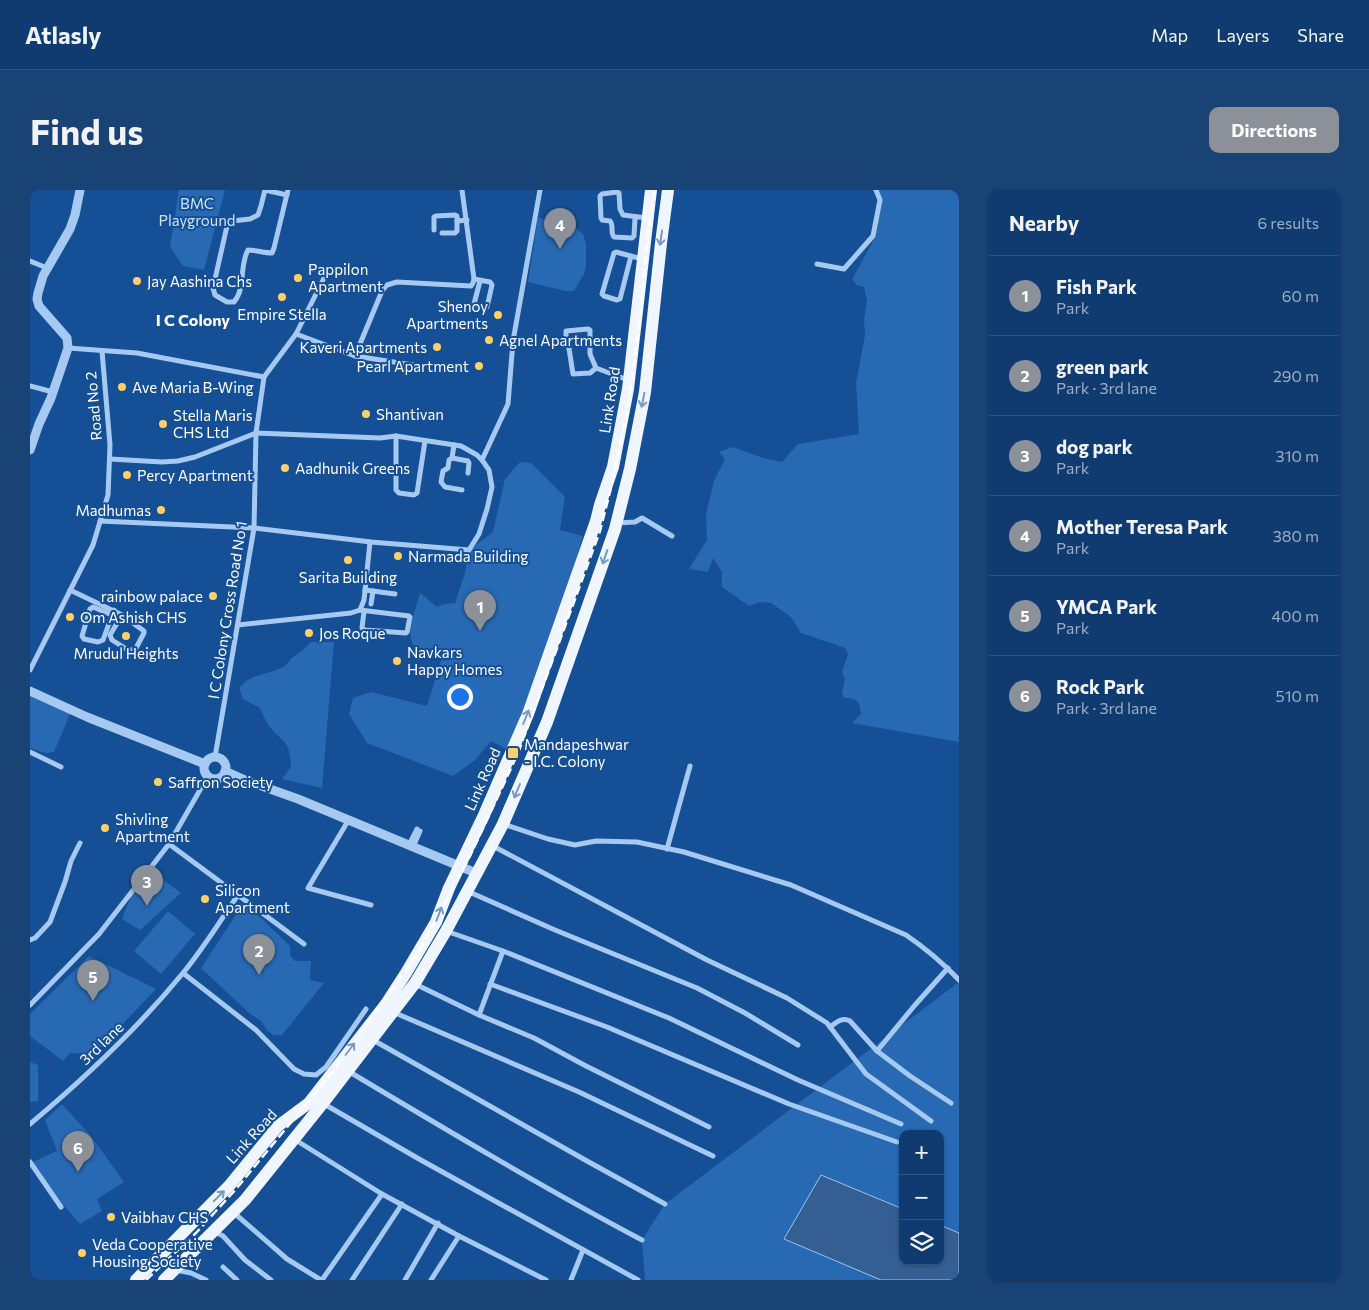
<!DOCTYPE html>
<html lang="en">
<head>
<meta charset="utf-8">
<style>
	body { margin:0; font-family:Commissioner,sans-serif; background:#194275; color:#f1f3f6 }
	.controls { position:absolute; right:15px; bottom:15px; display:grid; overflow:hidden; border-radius:10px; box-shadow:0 1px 4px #0004 }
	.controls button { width:45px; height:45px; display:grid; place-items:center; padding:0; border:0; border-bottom:1px solid #305583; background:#103b70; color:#f1f3f6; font:25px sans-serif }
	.you { position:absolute; left:429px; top:506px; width:18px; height:18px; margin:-12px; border:4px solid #fff; border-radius:50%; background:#1a73e8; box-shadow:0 0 0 8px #1a73e833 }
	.badge { display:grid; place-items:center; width:32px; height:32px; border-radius:50%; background:#8c9099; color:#fff; font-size:16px; font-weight:700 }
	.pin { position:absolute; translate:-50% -41px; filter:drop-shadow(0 1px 2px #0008) }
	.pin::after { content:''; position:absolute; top:26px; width:18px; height:15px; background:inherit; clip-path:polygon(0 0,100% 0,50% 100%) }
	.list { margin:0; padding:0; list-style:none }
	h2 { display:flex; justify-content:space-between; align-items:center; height:65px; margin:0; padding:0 20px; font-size:21px }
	h2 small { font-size:16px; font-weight:400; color:#9cadc3 }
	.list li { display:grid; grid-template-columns:32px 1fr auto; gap:15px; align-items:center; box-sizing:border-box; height:80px; padding:0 20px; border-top:1px solid #305583 }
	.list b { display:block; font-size:19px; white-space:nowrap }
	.list p { margin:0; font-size:16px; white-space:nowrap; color:#9cadc3 }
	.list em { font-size:16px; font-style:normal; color:#9cadc3 }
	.icon { flex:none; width:28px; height:28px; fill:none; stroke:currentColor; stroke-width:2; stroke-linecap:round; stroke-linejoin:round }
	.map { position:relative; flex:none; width:929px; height:1090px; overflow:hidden; border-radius:10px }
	header { display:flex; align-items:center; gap:30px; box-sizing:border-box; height:70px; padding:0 25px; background:#103b70; border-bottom:1px solid #305583 }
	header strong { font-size:24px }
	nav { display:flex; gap:28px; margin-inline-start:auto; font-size:18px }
	.intro { display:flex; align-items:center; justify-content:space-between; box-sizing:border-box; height:120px; padding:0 30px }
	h1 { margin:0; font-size:35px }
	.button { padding:12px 22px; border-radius:10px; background:#8c9099; color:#fff; font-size:18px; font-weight:700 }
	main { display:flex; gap:30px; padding:0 30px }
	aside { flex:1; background:#103b70; border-radius:10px; box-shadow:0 1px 4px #0004 }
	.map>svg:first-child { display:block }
</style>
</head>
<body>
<header>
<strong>Atlasly</strong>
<nav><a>Map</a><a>Layers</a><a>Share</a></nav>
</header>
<div class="intro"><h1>Find us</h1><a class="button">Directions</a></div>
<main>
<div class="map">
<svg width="929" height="1090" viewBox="0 0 929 1090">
	<rect width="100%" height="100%" fill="#154f95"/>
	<g fill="#2869b4" fill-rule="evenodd">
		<polygon points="149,0 195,0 174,80 153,76 140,57"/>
		<path d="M848,0h81v552l-107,-19 9,-9c-2,-13 -3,-16 -17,-16l-2,-6 3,-13 -3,-7 6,-18 -3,-6 -44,-15 -10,-16 -20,-14 -11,-1 -11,4 -27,-19v-15l-9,-14 -5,14 -19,-3 18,-29 -1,-26 8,-33 11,-22 -6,-7 14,-5 30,11 19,4 16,-18 61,-10 -3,-51 9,-48 -1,-15 3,-19 -3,-14 -7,-2 -5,-6 24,-43 6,-37z"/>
		<polygon points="508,27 515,30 531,31 544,37 553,44 556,54 556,76 554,84 544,101 535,101 498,92"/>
		<polygon points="490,272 501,273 535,307 530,340 553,346 528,431 477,560 461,551 445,570 423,586 337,553 319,524 323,508 341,502 397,516 412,467 383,455 379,440 390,403 407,417 414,414 425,413 435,383 439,360 463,342 475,289"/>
		<path d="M281,452h23l-12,146 -40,-9 9,-12c-1,-27 -7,-23 -22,-41 -4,-5 -6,-12 -9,-18l-17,-9 -4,-11 7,-7 7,-4 21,-6 11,-5 8,-9 10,-7z"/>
		<polygon points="0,501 40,524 24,562 16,563 0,558"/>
		<polygon points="123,682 151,703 110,740 92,729 103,700"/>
		<polygon points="215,716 221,719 260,756 260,765 265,771 281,771 280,790 294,793 252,845 243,845 237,840 231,831 219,823 171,778 209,720"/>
		<polygon points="138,721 165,744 131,784 104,761"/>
		<polygon points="59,766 126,799 64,864 40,863 33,871 0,846 0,824"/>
		<path d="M929,792v298h-314l-3,-40 23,-36zM873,944h37v127h-37z"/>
		<polygon points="0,872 8,875 8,911 0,912"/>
		<polygon points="32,914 61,946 94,992 67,1009 72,1021 50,1034 28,1009 3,972 27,961 15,930"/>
	</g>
	<polygon fill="#355f92" stroke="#98c4f4" points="791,985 873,1019 873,1071 910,1071 910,1035 929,1043 929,1090 851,1090 754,1049"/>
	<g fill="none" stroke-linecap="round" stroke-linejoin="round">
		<g stroke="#a6c9f1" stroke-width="5">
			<path d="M235,0l-4,16 -3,9 -8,4 -18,2 -5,5 -14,62 2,7 12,7h7c12,-14 5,-36 14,-52 8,0 16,3 24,3l2,-5 14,-58"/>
			<polyline points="235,0 257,5"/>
			<path d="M605,28l-1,18 -2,2 -18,-1c-4,-5 0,-12 -4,-16l-8,-1 -1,-2 -1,-22 2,-2 15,-2 2,1 1,16 3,6 24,3"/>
			<polyline points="404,40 404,27 406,26 425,25 427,26 427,31 437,30"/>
			<polyline points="412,43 425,43 427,41 427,31"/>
			<polyline points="601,66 590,109 587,110 574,106 572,104 584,63 586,62 612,69"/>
			<polyline points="0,71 17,78"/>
			<polyline points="787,74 814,79 843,46 850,10 846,0"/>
			<polyline points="444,89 460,92 462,95 457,117 455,118 445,115 444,114 450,91"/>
			<polyline points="266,144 325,166 352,101 357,95 367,92 441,96 443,93 444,89 432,0"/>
			<polyline points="38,158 107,163 234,187"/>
			<polyline points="325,166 389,176"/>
			<polyline points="566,178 560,164 560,140 558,139 536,141 536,149 538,152 543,184 560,183 566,178 598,190"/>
			<polyline points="0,196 23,202"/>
			<polyline points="366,246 366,300 369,303 384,305 387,303 395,251"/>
			<polyline points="424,255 422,268 419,270 418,278 413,281 411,292 415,297 432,300"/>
			<polyline points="422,268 438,271 439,273 438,283"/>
			<polyline points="452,270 478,214 483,151 510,0"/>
			<polyline points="70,331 224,338 341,352 439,360 449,344 457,319 462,297 459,280 452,270 447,265 431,256 366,246 350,248 226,243 165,267 148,271 132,272 80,269"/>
			<polyline points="587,333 605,332 612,328 642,346"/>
			<polyline points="40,400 90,424 92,425 114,441 114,443 105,460 98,460 82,450 80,445 92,425"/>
			<polyline points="335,400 365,404"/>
			<polyline points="341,414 343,401"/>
			<polyline points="330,420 379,426 380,427 377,442 376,443 335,440 332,438 334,421"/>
			<polyline points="82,425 63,417 60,419 52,446 54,449 68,452 73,450 84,420"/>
			<polyline points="208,435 321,423 330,420 334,410 340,352"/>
			<polyline points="0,480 63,355 78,305 80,255 72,161"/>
			<polyline points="0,562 31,577"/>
			<polyline points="185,567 224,338 226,243 234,187 266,144 295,86"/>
			<polyline points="318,631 278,698 341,715"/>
			<path d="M473,634l45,15 27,6 21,-4 41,1 47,10 107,33 115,50c19,13 37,28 53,45"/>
			<polyline points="139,654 274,754"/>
			<polyline points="379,655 387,639"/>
			<polyline points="463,656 677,770 757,808 797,833 836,884 901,931"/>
			<polyline points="383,657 390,641"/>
			<polyline points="637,659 660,576"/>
			<polyline points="437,701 525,740 667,798 715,823 768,855"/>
			<polyline points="416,741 473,761 639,828 768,890 871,934"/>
			<polyline points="0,750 5,748 20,732 35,692 41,671 50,653"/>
			<polyline points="153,783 226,840 264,879 274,884 286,885 296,877 336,819"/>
			<polyline points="385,794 449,825 504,848 556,876 679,937"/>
			<polyline points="460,794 577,837 759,914 867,952"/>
			<polyline points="0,815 69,744 139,654 178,586"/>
			<polyline points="363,822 549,902 683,966"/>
			<polyline points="449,825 473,761"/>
			<path d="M800,837c7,-5 12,-10 20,-6l27,30 33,25 41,27"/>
			<polyline points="343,850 557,971 635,1014"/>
			<polyline points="847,861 885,815 918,778"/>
			<path d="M318,881c97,58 194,116 294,169"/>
			<polyline points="294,914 389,969 608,1090"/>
			<path d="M0,934c55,-46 107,-95 153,-151 20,-24 37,-52 55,-78"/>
			<polyline points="264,949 352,1004 429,1046 516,1090"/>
			<polyline points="0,972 31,1017"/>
			<polyline points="203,1022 257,1069 291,1090"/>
			<polyline points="185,1042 193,1046 215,1070 241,1090"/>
			<polyline points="193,1077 207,1090"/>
			<polyline points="146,1080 161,1083 176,1090"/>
			<polyline points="292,1090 352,1004"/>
			<polyline points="322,1090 372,1014"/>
			<polyline points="375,1090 408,1033"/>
			<polyline points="401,1090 429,1046"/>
			<polyline points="541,1090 553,1060"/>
		</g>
		<g stroke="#a6c9f1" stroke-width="9">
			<polyline points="0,260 9,234 21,208 38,158 37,148 9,116 7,109 8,103 13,86 40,39 45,25 50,0"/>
			<polyline points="0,501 57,527 175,574"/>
			<circle cx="185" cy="578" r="11"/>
			<polyline points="195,581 215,590 268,609 446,683"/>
		</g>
		<g stroke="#f0f6ff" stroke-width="12">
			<polyline points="106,1090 199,996 248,936 279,913 356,814 376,783 406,732 419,698 454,625 498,524 566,331 570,315 583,277 598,199 621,0"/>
			<polyline points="134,1090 215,1010 293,913 385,793 416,741 473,634 517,532 585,339 600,279 615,202 631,53 638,0"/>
		</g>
		<polyline stroke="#fff" stroke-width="2.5" stroke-dasharray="9 4" stroke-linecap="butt" points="116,1090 166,1043 206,999 300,885 388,763 440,666 471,600 488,563 526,461 570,341 580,302 598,218 610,129 618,43 625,0"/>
	</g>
	<defs><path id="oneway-shaft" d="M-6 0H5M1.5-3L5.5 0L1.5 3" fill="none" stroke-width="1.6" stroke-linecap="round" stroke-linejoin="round" transform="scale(1.25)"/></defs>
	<g stroke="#789ac5">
		<use href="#oneway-shaft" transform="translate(631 48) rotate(98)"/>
		<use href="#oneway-shaft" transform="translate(613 210) rotate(101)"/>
		<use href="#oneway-shaft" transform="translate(575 367) rotate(109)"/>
		<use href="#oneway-shaft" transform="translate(496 527) rotate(-68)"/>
		<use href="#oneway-shaft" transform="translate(487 601) rotate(113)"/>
		<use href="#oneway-shaft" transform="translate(409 724) rotate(-69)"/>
		<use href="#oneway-shaft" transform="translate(320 859) rotate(-53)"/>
		<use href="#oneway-shaft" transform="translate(189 1006) rotate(-45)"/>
	</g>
	<g fill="#ffd066" stroke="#154f95" stroke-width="2">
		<circle cx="268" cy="88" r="5"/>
		<circle cx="107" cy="91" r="5"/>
		<circle cx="252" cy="107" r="5"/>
		<circle cx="468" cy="125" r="5"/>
		<circle cx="459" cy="150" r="5"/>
		<circle cx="407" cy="157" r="5"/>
		<circle cx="449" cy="176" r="5"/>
		<circle cx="92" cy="197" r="5"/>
		<circle cx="336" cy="224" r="5"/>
		<circle cx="133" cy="234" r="5"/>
		<circle cx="255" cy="278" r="5"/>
		<circle cx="97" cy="285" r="5"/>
		<circle cx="131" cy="320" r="5"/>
		<circle cx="368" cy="366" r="5"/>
		<circle cx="318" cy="370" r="5"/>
		<circle cx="183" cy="406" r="5"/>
		<circle cx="40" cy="427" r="5"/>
		<circle cx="279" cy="443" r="5"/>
		<circle cx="96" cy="446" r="5"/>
		<circle cx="367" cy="471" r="5"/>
		<rect x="477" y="557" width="12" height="12" rx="2.5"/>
		<circle cx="128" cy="592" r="5"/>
		<circle cx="75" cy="638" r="5"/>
		<circle cx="175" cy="709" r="5"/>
		<circle cx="81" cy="1027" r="5"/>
		<circle cx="52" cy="1063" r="5"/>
	</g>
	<g text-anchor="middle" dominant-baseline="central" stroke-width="4" stroke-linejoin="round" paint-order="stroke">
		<g font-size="15" fill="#cde3fc" stroke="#154f95">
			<text x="167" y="13">BMC<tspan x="167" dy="17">Playground</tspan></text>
		</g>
		<g font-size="15" fill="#fff" stroke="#154f95" text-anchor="start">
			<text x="278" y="79">Pappilon<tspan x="278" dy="17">Apartment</tspan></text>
			<text x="117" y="91">Jay Aashina Chs</text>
			<text x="458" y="116" text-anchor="end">Shenoy<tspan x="458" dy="17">Apartments</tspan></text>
			<text x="252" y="124" text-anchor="middle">Empire Stella</text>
			<text x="469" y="150">Agnel Apartments</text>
			<text x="397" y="157" text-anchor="end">Kaveri Apartments</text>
			<text x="439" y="176" text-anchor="end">Pearl Apartment</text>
			<text x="102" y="197">Ave Maria B-Wing</text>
			<text x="346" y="224">Shantivan</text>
			<text x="143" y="225">Stella Maris<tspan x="143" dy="17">CHS Ltd</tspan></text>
			<text x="265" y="278">Aadhunik Greens</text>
			<text x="107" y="285">Percy Apartment</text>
			<text x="121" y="320" text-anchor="end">Madhumas</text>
			<text x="378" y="366">Narmada Building</text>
			<text x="318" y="387" text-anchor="middle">Sarita Building</text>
			<text x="173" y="406" text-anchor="end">rainbow palace</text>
			<text x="50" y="427">Om Ashish CHS</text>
			<text x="289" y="443">Jos Roque</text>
			<text x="377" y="462">Navkars<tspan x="377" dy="17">Happy Homes</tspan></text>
			<text x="96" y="463" text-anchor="middle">Mrudul Heights</text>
			<text x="494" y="554">Mandapeshwar<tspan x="494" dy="17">- I.C. Colony</tspan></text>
			<text x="138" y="592">Saffron Society</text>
			<text x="85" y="629">Shivling<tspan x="85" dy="17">Apartment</tspan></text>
			<text x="185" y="700">Silicon<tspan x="185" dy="17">Apartment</tspan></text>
			<text x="91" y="1027">Vaibhav CHS</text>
			<text x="62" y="1054">Veda Cooperative<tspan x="62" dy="17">Housing Society</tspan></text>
		</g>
		<g font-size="15" fill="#fff" stroke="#154f95">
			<text transform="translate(579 210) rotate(-81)">Link Road</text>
			<text transform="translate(63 216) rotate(-95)">Road No 2</text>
			<text transform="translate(197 420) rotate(-81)">I C Colony Cross Road No 1</text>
			<text transform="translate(452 589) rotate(-66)">Link Road</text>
			<text transform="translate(71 853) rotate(-44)">3rd lane</text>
			<text transform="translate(221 946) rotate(-48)">Link Road</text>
		</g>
		<g font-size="16" font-weight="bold" fill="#fff" stroke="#154f95">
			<text x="163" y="129">I C Colony</text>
		</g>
	</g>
</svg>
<div class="controls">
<button>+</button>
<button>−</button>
<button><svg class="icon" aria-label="layers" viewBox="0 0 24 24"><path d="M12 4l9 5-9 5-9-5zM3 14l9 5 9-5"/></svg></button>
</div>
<div class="you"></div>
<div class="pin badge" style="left:450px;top:441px">1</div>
<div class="pin badge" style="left:229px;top:785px">2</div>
<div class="pin badge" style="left:117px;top:716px">3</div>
<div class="pin badge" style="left:530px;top:59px">4</div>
<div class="pin badge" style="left:63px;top:811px">5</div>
<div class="pin badge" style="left:48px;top:982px">6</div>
</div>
<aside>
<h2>Nearby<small>6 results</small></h2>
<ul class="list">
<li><span class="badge">1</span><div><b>Fish Park</b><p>Park</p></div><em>60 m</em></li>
<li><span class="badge">2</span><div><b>green park</b><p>Park · 3rd lane</p></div><em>290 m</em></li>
<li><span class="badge">3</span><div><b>dog park</b><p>Park</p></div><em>310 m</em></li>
<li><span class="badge">4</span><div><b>Mother Teresa Park</b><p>Park</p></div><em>380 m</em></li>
<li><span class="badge">5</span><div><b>YMCA Park</b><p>Park</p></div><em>400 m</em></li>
<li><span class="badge">6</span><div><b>Rock Park</b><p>Park · 3rd lane</p></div><em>510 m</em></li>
</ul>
</aside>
</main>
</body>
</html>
